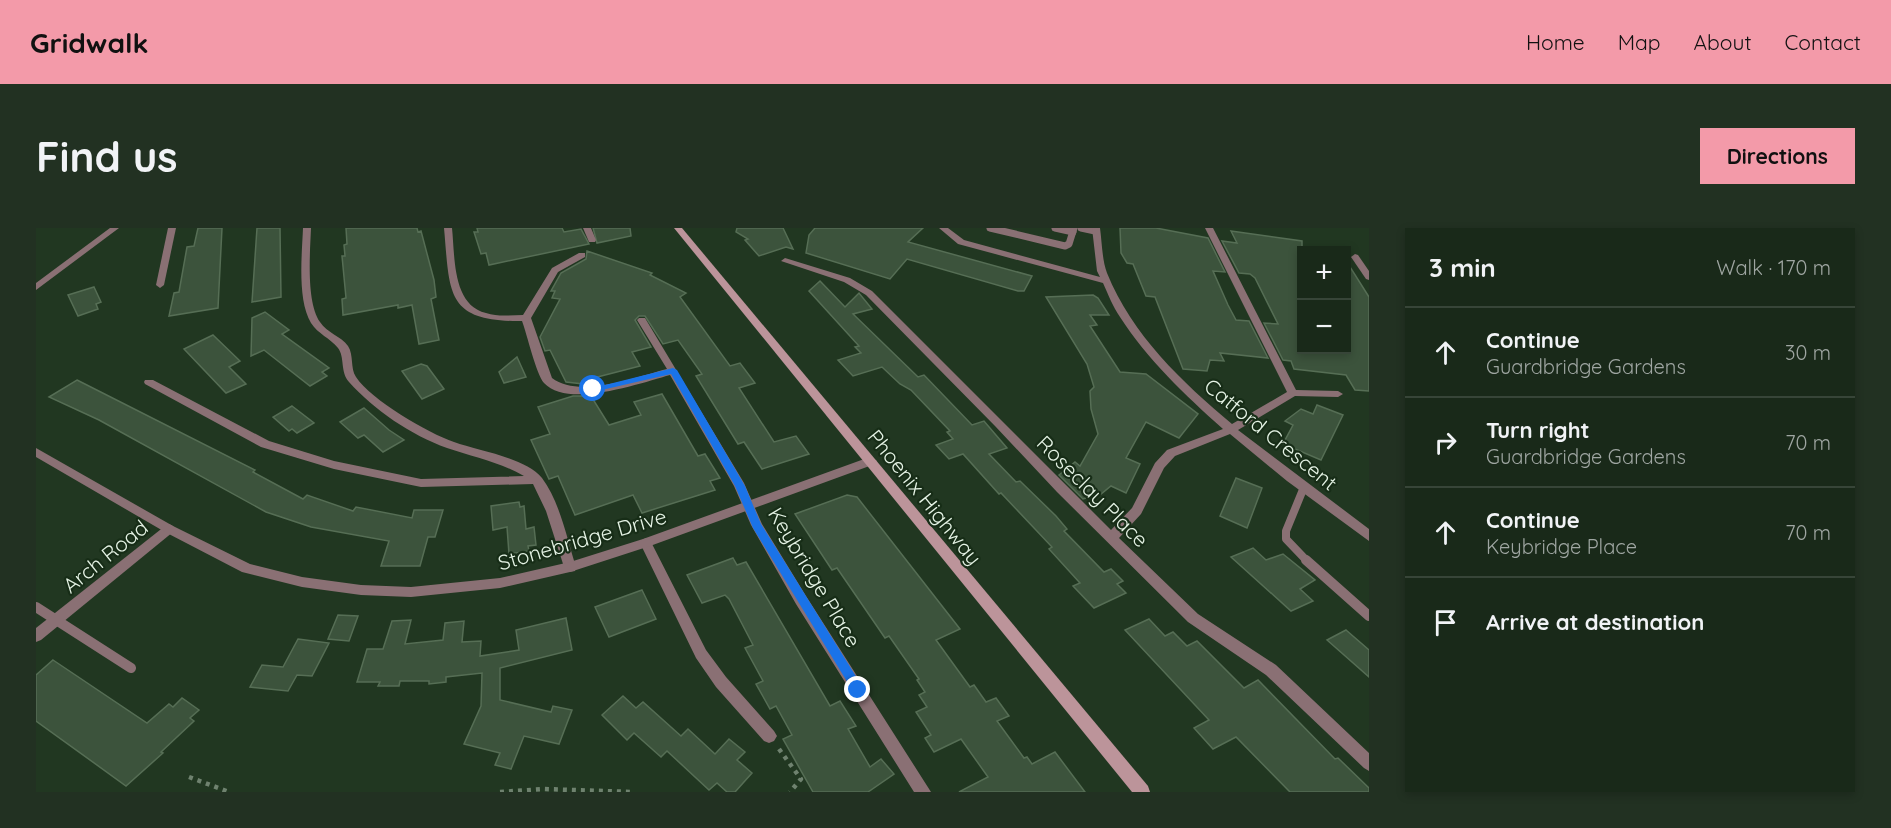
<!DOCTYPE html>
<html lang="en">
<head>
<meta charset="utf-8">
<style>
	body { margin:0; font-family:Quicksand,sans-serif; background:#223122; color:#f1f3f6 }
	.controls { position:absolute; right:18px; top:18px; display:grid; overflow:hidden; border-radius:0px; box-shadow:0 3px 9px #0003 }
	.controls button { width:54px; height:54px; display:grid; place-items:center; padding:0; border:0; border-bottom:2px solid #374538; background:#192919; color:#f1f3f6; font:30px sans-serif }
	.stop { position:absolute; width:18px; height:18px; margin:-14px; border:4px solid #1a73e8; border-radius:50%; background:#fff }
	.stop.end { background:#1a73e8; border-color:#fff; box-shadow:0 2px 6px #0008 }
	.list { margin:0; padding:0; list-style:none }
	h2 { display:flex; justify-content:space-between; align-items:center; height:78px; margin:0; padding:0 24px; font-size:26px }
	h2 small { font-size:20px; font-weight:400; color:#9fa6a2 }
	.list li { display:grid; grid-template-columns:39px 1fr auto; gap:18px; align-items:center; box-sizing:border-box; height:90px; padding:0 24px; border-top:2px solid #374538 }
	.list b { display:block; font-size:22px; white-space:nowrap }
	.list p { margin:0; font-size:20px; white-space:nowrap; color:#9fa6a2 }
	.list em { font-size:20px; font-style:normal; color:#9fa6a2 }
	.icon { flex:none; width:33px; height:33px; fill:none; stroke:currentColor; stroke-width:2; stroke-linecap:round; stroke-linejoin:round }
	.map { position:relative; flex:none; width:1333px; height:564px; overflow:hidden; border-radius:0px }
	header { display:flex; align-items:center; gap:36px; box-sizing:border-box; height:84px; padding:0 30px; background:#f39aa9; color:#111 }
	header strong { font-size:28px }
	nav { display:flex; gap:33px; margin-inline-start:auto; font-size:21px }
	.intro { display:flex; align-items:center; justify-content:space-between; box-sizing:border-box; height:144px; padding:0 36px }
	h1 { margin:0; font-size:42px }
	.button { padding:15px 27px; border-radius:0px; background:#f39aa9; color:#111; font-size:21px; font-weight:700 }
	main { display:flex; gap:36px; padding:0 36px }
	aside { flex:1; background:#192919; border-radius:0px; box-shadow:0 3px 9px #0003 }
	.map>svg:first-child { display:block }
</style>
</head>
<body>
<header>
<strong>Gridwalk</strong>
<nav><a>Home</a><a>Map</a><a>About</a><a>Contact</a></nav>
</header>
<div class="intro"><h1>Find us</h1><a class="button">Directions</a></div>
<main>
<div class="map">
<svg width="1333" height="564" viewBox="0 0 1333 564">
	<rect width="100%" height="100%" fill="#213721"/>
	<g fill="#3c533c" stroke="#566e55" stroke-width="1.5">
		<polygon points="162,0 186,0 182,80 133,88 138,65 143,64 151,19 158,18"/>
		<polygon points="221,0 244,0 245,69 216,74"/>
		<polygon points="310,0 381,0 382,4 385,3 398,52 400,69 395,71 403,112 383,116 376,77 362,80 362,77 307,87 306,71 310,70 306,28 309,28 308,17 311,16"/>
		<polygon points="441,0 526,0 528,4 545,1 553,16 453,37 450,25 445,26 438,4 442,4"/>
		<polygon points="557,0 594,0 595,8 561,15"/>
		<polygon points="701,0 747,0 757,21 750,19 723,28 709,12 712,11 700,4"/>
		<polygon points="779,0 887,0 872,14 996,48 988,63 982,63 871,31 854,51 770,25 773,7"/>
		<polygon points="1084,0 1120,0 1172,10 1189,44 1177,43 1192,77 1200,92 1213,93 1232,130 1184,125 1188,133 1174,132 1171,143 1147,141 1119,69 1110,68 1097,36 1091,35 1085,25"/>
		<polygon points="1195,3 1266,13 1266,122 1311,122 1311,34 1333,69 1333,163 1319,162 1310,147 1258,141 1255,133 1247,132 1228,95 1242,96 1219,50 1214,46 1203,45 1186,13 1201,15"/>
		<polygon points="551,23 616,45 614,47 650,65 644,69 694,138 704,135 719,155 703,160 738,214 760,208 773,226 726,241 708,214 702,216 660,148 666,146 642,112 627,116 609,88 603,88 599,92 615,119 596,124 604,138 546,153 548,156 530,154 514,122 509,123 504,109 524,71 516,70 519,63 515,63 525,45 550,31"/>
		<polygon points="784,53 809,79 823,65 836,81 817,86 882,149 888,147 936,197 948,193 971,220 953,226 980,254 984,253 1020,288 1031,301 1028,303 1068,344 1075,341 1087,353 1081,356 1090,365 1058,380 1037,358 1044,355 1013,321 1016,319 965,265 963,266 927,226 913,231 900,217 917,211 911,204 914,203 875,162 864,156 846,139 817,148 802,132 825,125 819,119 823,118 773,63"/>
		<polygon points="58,59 65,74 60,76 62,81 42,88 32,67"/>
		<polygon points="1057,67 1062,70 1073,87 1054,87 1061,97 1054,98 1084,144 1110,146 1162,186 1143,210 1110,194 1090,230 1104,236 1090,265 1075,258 1065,266 1047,271 1023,247 1039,234 1044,238 1062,206 1055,181 1054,163 1058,159 1051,136 1010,69"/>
		<polygon points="229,84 253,102 246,106 293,140 286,144 291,148 274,158 228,122 215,128 216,90"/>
		<polygon points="177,107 204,133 193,139 210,156 190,165 148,121"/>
		<polygon points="481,129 490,149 468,155 463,144"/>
		<polygon points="385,136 391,138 408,161 386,171 366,143"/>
		<polygon points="41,152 219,242 217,244 267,271 271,267 317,283 320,279 376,290 378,282 407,282 399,309 392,309 384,338 345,338 353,313 275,299 230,284 63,192 13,169"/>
		<polygon points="626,166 662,228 669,226 684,250 674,253 679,262 606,285 597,267 539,287 522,248 513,251 495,212 514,206 502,179 537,168 555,168 573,197 605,187 598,174"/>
		<polygon points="1281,177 1307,187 1285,232 1247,216 1257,197 1249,193 1265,181 1277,186"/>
		<polygon points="256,178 278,195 261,205 256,201 253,203 237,189"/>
		<polygon points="328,180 353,202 368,212 347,224 328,207 322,210 304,194"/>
		<polygon points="1200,250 1226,260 1211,300 1184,288"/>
		<polygon points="811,267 821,269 924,401 900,412 934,459 938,457 950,474 960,470 973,488 961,493 988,530 991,529 996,536 1019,524 1049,564 923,564 952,549 925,511 898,524 889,510 895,507 880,484 891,479 883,467 889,464 881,452 883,451 853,408 849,410 801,340 796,342 759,286"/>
		<polygon points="483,274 484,279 488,278 490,301 498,299 500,317 492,318 493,323 473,326 471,299 457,302 455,278"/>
		<polygon points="1217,320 1230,332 1247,326 1279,352 1264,361 1277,373 1255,383 1195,329"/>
		<polygon points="697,330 701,337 710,334 794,478 804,473 820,498 812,501 834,539 845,531 858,546 832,564 777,564 747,511 756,507 740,478 734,481 720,456 727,453 709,420 717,417 693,371 689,367 666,375 651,347"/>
		<polygon points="606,362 620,391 573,409 559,379"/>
		<polygon points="302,387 322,388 313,413 292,411"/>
		<polygon points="530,390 536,422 464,440 464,472 515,484 517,478 536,482 523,516 488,508 475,541 459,537 464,525 428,516 445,478 446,445 410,449 410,454 393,456 393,453 364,453 363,458 342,458 344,454 321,454 331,421 347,421 356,393 375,392 369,416 407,412 409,395 428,393 426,414 445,413 444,428 483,422 480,402"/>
		<polygon points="1113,391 1129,408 1137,404 1151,418 1161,413 1208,460 1222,452 1299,531 1302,530 1333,560 1333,564 1254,564 1200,509 1177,521 1158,500 1173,492 1089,402"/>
		<polygon points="1310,402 1333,422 1333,449 1291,412"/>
		<polygon points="262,411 293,415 276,448 261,447 252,463 214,459 226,437 247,439"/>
		<polygon points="17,432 111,495 133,476 137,479 146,470 163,482 154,490 158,493 125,524 127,525 90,558 0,493 0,447"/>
		<polygon points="587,468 600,480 607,474 645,508 652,501 679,526 693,511 709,524 701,532 716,545 699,564 691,564 681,555 673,562 631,523 625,529 598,505 591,512 566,487"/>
	</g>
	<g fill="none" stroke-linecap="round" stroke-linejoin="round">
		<g stroke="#6f826f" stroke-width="4.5" stroke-dasharray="4 5" stroke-linecap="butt">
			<polyline points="743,521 765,551 754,564"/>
			<polyline points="153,549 193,564"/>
			<polyline points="464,564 508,561 597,564"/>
		</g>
		<g stroke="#8a7074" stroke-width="7">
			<polyline points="954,0 1029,18 1033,16 1038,0"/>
			<polyline points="1019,0 1037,4"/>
			<polyline points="1045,0 1059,3"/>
		</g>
		<polyline stroke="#8a7074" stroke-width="8" points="1268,259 1250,303 1250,311 1272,334"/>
		<g stroke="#8a7074" stroke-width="10">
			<polyline points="1270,332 1333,388"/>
			<polyline points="0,379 95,440"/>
		</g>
		<g fill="#8a7074" fill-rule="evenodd">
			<polygon points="74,0 83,0 0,62 0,55"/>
			<polygon points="132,0 140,0 128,57 124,60 120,57"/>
			<path d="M267,0h8c-1,25 -5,74 9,94 7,11 21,14 28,24 6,9 2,22 8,31 15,23 72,56 98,65 24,9 71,15 88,36 18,24 25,61 34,89l-1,4 -5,1 -5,-1 -1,-4 -18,-56 -13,-27 -112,3 -87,-18 -73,-22 -116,-63 -1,-2 1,-2h8l116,61 65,20 87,18 103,-3c-24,-14 -51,-19 -77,-28 -36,-13 -73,-38 -98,-66 -9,-10 -4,-25 -11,-34 -8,-10 -20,-14 -27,-25 -14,-23 -9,-69 -8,-95z"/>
			<path d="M408,0h8c3,28 0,77 34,85 12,4 25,2 37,2l29,-47 27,-15h6v4l-27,15 -27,46 21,60c27,21 84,-1 115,-9l-30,-49 2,-2h6l99,165 18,41 44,72 125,196h-17l-118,-188 -45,-79 -17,-39 -64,-111c-29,8 -102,34 -126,8 -8,-9 -17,-49 -22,-62 -77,1 -72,-28 -78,-93z"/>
			<polygon points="547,0 555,0 560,12 559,14 553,14"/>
			<path d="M903,0h9l16,12 136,37 -3,-6 -5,-43h8c2,14 2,32 7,45 25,62 75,109 125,151l55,-32 -82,-164h8l83,162 42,1 5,3 -5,3 -43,-1 -57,34 131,99v12l-82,-60 -57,-47 -55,22 -11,12 -23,46 -22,24 79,76 78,51 93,88v18l-5,-3 -98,-93 -78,-53 -131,-130 -62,-66 -129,-131 -22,-13 -63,-21 4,-3 65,20 22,13 239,239 21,-22 23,-45 12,-13 56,-21c-38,-34 -76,-70 -103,-112 -7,-10 -12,-23 -17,-34l-145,-39z"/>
			<polygon points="1319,26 1322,27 1333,43 1333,52 1330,51 1315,29"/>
			<polygon points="133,296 137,298 139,301 137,304 5,412 0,414 0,400 129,298"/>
			<polygon points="610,310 614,312 670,422 690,449 738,503 741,508 738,513 733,515 728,513 680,459 660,430 604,315 606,312"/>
		</g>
		<polygon fill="#8a7074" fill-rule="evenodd" points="0,220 137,298 214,336 266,349 325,357 375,359 464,350 534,334 607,311 831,230 835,229 841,233 839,236 614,318 534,344 464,360 375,369 325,367 266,359 206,344 129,304 0,229"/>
		<polygon fill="#bc949a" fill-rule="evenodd" points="638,0 646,0 1112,558 1114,564 1096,564"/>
	</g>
	<polygon fill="#1a73e8" points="637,140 641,142 709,258 725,296 826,458 826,465 818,465 717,300 699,258 635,146 557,164 553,161"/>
	<g text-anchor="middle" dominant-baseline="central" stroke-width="4.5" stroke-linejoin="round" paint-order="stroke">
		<g font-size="21" fill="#e5f3e5" stroke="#172d17">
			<text transform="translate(1235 206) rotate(39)">Catford Crescent</text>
			<text transform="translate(1057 263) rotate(45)">Roseclay Place</text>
			<text transform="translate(889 269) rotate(51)">Phoenix Highway</text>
			<text transform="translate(546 311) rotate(-16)">Stonebridge Drive</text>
			<text transform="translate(69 328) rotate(-39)">Arch Road</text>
			<text transform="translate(779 349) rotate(59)">Keybridge Place</text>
		</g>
	</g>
</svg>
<div class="controls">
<button>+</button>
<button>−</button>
</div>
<div class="stop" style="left:557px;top:161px"></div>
<div class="stop end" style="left:822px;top:462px"></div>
</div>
<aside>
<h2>3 min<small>Walk · 170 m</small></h2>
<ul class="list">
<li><svg class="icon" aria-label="ahead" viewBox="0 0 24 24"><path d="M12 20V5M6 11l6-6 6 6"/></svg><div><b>Continue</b><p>Guardbridge Gardens</p></div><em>30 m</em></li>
<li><svg class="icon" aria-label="right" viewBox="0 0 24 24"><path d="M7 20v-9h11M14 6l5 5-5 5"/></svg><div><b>Turn right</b><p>Guardbridge Gardens</p></div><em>70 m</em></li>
<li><svg class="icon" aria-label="ahead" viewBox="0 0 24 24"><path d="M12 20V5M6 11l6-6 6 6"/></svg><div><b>Continue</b><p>Keybridge Place</p></div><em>70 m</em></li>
<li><svg class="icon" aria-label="arrive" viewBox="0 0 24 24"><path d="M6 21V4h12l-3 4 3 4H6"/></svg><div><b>Arrive at destination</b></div></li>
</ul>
</aside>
</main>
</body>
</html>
